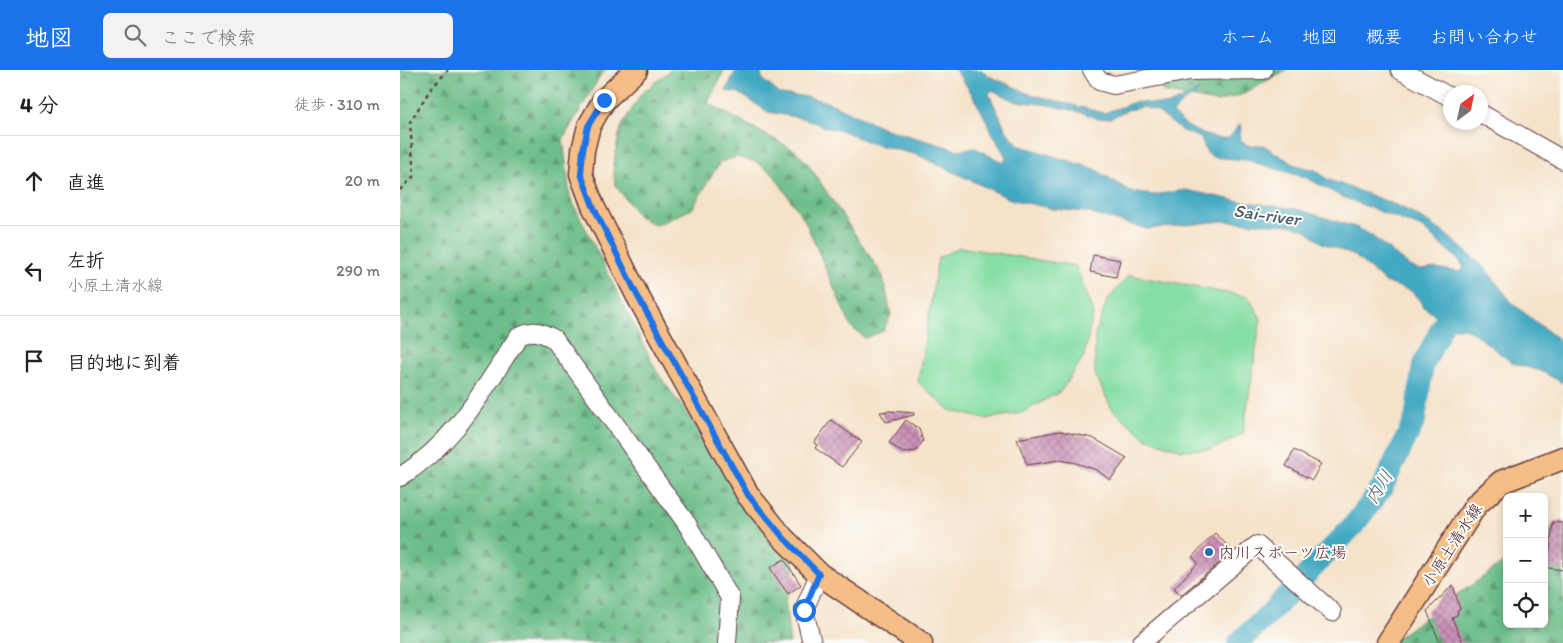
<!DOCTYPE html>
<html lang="ja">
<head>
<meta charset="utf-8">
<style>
	body { margin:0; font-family:Itim,"Klee One",sans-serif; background:#f2f2f2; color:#202124 }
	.controls { position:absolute; right:15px; bottom:15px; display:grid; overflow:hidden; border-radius:8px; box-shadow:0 2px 8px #0003 }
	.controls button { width:45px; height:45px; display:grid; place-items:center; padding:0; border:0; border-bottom:1px solid #e0e0e0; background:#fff; color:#202124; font:25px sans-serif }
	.compass { position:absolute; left:1043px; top:15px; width:45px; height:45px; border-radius:50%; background:#fff; box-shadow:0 2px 8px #0003; rotate:33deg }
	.stop { position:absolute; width:15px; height:15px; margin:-11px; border:4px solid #1a73e8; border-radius:50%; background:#fff }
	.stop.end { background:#1a73e8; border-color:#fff; box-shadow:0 1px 5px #0008 }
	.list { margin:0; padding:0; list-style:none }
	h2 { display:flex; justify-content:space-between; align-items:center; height:65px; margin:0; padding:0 20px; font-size:21px }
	h2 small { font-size:16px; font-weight:400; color:#757577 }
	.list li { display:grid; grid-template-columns:32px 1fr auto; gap:15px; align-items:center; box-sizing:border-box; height:90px; padding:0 20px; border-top:1px solid #e0e0e0 }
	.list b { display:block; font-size:19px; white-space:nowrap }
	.list p { margin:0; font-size:16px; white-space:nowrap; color:#757577 }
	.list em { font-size:16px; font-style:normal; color:#757577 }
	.icon { flex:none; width:28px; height:28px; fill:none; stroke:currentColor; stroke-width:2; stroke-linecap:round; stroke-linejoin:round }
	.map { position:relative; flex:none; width:1163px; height:573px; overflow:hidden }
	header { display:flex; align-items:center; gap:30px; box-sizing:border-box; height:70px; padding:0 25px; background:#1a73e8; color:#fff }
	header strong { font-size:24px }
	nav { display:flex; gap:28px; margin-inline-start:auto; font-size:18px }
	.search { width:350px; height:45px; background:#f2f2f2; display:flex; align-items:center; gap:12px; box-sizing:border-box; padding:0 18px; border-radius:8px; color:#757577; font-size:19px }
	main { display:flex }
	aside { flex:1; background:#fff }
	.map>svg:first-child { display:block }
</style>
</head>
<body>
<header>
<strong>地図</strong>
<div class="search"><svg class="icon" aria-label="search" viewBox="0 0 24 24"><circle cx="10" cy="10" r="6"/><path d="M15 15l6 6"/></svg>ここで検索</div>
<nav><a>ホーム</a><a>地図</a><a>概要</a><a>お問い合わせ</a></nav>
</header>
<main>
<aside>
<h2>4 分<small>徒歩 · 310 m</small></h2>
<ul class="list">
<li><svg class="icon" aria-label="ahead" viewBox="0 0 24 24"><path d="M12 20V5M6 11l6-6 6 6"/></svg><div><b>直進</b></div><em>20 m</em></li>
<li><svg class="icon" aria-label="left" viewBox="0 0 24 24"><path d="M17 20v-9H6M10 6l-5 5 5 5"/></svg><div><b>左折</b><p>小原土清水線</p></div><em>290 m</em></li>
<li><svg class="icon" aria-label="arrive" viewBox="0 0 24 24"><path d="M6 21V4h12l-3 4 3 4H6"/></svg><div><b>目的地に到着</b></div></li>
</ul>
</aside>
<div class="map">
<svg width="1163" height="573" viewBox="0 0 1163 573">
	<defs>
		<pattern id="forest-firs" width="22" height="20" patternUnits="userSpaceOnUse" patternTransform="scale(1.25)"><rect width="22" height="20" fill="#6cbd8a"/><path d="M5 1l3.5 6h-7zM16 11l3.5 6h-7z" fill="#5b9971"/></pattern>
		<pattern id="building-cross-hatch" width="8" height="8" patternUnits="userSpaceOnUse" patternTransform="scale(1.25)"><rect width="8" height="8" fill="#cb91b8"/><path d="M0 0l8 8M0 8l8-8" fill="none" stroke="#a77696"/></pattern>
	</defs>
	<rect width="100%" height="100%" fill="#fdfcf7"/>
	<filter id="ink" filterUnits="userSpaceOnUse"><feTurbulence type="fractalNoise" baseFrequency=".02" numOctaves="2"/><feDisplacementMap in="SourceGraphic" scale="10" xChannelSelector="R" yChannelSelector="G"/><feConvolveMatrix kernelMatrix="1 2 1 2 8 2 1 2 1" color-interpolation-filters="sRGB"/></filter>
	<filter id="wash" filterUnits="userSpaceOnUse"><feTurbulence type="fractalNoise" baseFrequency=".0096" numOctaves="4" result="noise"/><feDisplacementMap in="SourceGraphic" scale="20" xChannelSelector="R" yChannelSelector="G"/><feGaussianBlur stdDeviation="1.12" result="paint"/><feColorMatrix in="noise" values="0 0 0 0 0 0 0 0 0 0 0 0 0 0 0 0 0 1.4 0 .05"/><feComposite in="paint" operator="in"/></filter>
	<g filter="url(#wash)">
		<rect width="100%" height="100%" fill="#f5e2c9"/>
		<g fill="url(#forest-firs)" stroke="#5b6e5a">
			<polygon points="0,0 206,0 200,6 163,69 170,127 257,302 395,495 385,531 390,573 0,573"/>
			<polygon points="270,0 324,0 308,33 396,81 408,94 483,206 491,245 483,261 465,268 451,257 405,151 373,104 356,92 337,87 320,92 292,139 257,155 240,148 215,115 213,94 221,57 241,24"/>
			<polygon points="765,0 886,0 844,24 817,32 762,22"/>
			<polygon points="1163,450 1163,573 989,573 1107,490 1107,554 1144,554 1144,463"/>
		</g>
		<g fill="#85dea4" stroke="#687e68">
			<polygon points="559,177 676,196 693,243 684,286 661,321 622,343 584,349 549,340 518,312 538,188"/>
			<polygon points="729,205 848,227 861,248 843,364 813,379 781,380 746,368 712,339 695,304 695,265 707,231"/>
		</g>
		<path fill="#43a9c3" stroke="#466477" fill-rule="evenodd" d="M336,0h24l3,10 17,14 29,3 21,6 56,26 72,21 17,-2 29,15 2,-6c-18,-29 -29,-61 -51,-87h27l7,6 41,18 74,19 31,-11 34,3 30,-15 -3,5 -14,7 -9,11c11,15 37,27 56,25l10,-13h2l-1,15 9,6 14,-1 32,20 21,5 11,9 64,24 20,9 32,20 41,35 29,37 50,39v40l-22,-12 -29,-8 -37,-29 -11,-6h-9l-33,-22 -1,-4 -10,-11 -26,-9 -30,-26 -33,-13 -16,-13 -16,-5 -68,-4 -75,8 -62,-17 -32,-3 -43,-10 -92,-44 -48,-12 -27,-12 -16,-3 -21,-9 -38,-7 -29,-19 -13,-2zM592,20l22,11 35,4 35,8 14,6 13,-1 16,-8 16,-3 15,5 24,19 19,7 6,15 6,4 33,3 61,18 33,18 82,32 38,33 4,7 -4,4 -25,-4 -14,2 -12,-4 -37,-30 -14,-8 -61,-19 -59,-8 -52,-11 -33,5 -22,-3 -36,-23 -74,-23 -14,-14 -18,-38z"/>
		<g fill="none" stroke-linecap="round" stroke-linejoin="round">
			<polyline stroke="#43a9c3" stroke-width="22" points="838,573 867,546 953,456 982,418 1015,350 1023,295 1058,225"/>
		</g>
		<g id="blocks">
			<g fill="url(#building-cross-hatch)">
				<polygon points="693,185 720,190 716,207 690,202"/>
				<polygon points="490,341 514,343 514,345 486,352 480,342"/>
				<polygon points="431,350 462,372 442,397 415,378 417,375 414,373"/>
				<polygon points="506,350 519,359 523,371 516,381 503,383 489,373"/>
				<polygon points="660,361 693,368 727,388 710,410 697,400 676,393 660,390 627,395 617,369"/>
				<polygon points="894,380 921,394 912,410 886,396"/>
				<polygon points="1153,452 1163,453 1163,500 1148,498"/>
				<polygon points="815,463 833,481 781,525 774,518 798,493 792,487"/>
				<polygon points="384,489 401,515 388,524 370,498"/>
				<polygon points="1053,515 1060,539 1057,540 1058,544 1052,548 1063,573 1040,573 1027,541"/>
			</g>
		</g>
	</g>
	<g filter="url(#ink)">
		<use href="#blocks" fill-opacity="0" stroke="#643c43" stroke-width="1"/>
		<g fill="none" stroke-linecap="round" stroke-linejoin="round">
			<defs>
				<g id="minor">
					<polyline points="692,0 699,11 714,15 790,1 863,0"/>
					<polyline points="1000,0 1050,27"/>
					<polyline points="1080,43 1163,90"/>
					<path d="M0,407c57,-36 82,-86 118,-140 15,-9 23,-5 36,2l133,185 43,74 -3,45"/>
					<polyline points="412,573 404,540 419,504"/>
					<polyline points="741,573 857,475 932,542"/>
				</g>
				<g id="major">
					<polyline points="236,0 204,30 189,56 183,80 181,104 193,136 237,225 348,425 382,467 419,504 521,573"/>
					<polyline points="988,573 1076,435 1101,412 1163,388"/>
				</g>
			</defs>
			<use href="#minor" stroke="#643c43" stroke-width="20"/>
			<use href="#major" stroke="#643c43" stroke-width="25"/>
			<polyline stroke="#643c43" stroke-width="2.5" stroke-dasharray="4 4" stroke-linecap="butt" points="0,120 14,106 10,52 30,20 48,0"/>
			<use href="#minor" stroke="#fff" stroke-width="18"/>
			<use href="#major" stroke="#f6be87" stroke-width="22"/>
		</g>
	</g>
	<g fill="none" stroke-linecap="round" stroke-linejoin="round" filter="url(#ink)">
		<polyline stroke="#1a73e8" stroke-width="6" points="204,30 188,56 183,80 181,104 193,136 237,225 348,425 382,466 419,504 404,540"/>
	</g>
	<circle fill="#1f6fb2" stroke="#fdfcf7" stroke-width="2" cx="809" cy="482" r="5"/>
	<g text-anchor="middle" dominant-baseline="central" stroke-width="4" stroke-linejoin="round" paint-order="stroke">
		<g font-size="16" fill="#4a1f2b" stroke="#fdfcf7">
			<text transform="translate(1052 475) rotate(-57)">小原土清水線</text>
		</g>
		<g font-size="16" fill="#4a1f2b" stroke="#fdfcf7" text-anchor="start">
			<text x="819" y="482">内川スポーツ広場</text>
		</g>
		<g font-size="18" font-style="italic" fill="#475d6f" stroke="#fdfcf7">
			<text transform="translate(867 145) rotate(8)">Sai-river</text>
			<text transform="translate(979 417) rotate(-58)">内川</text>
		</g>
	</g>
</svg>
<div class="controls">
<button>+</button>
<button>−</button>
<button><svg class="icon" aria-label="locate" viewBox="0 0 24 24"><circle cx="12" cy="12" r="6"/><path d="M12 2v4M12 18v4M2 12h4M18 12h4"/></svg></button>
</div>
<svg class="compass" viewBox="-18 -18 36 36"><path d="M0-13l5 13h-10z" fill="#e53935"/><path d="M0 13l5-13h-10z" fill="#757577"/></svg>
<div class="stop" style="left:404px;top:540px"></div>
<div class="stop end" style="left:204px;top:30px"></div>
</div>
</main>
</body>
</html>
